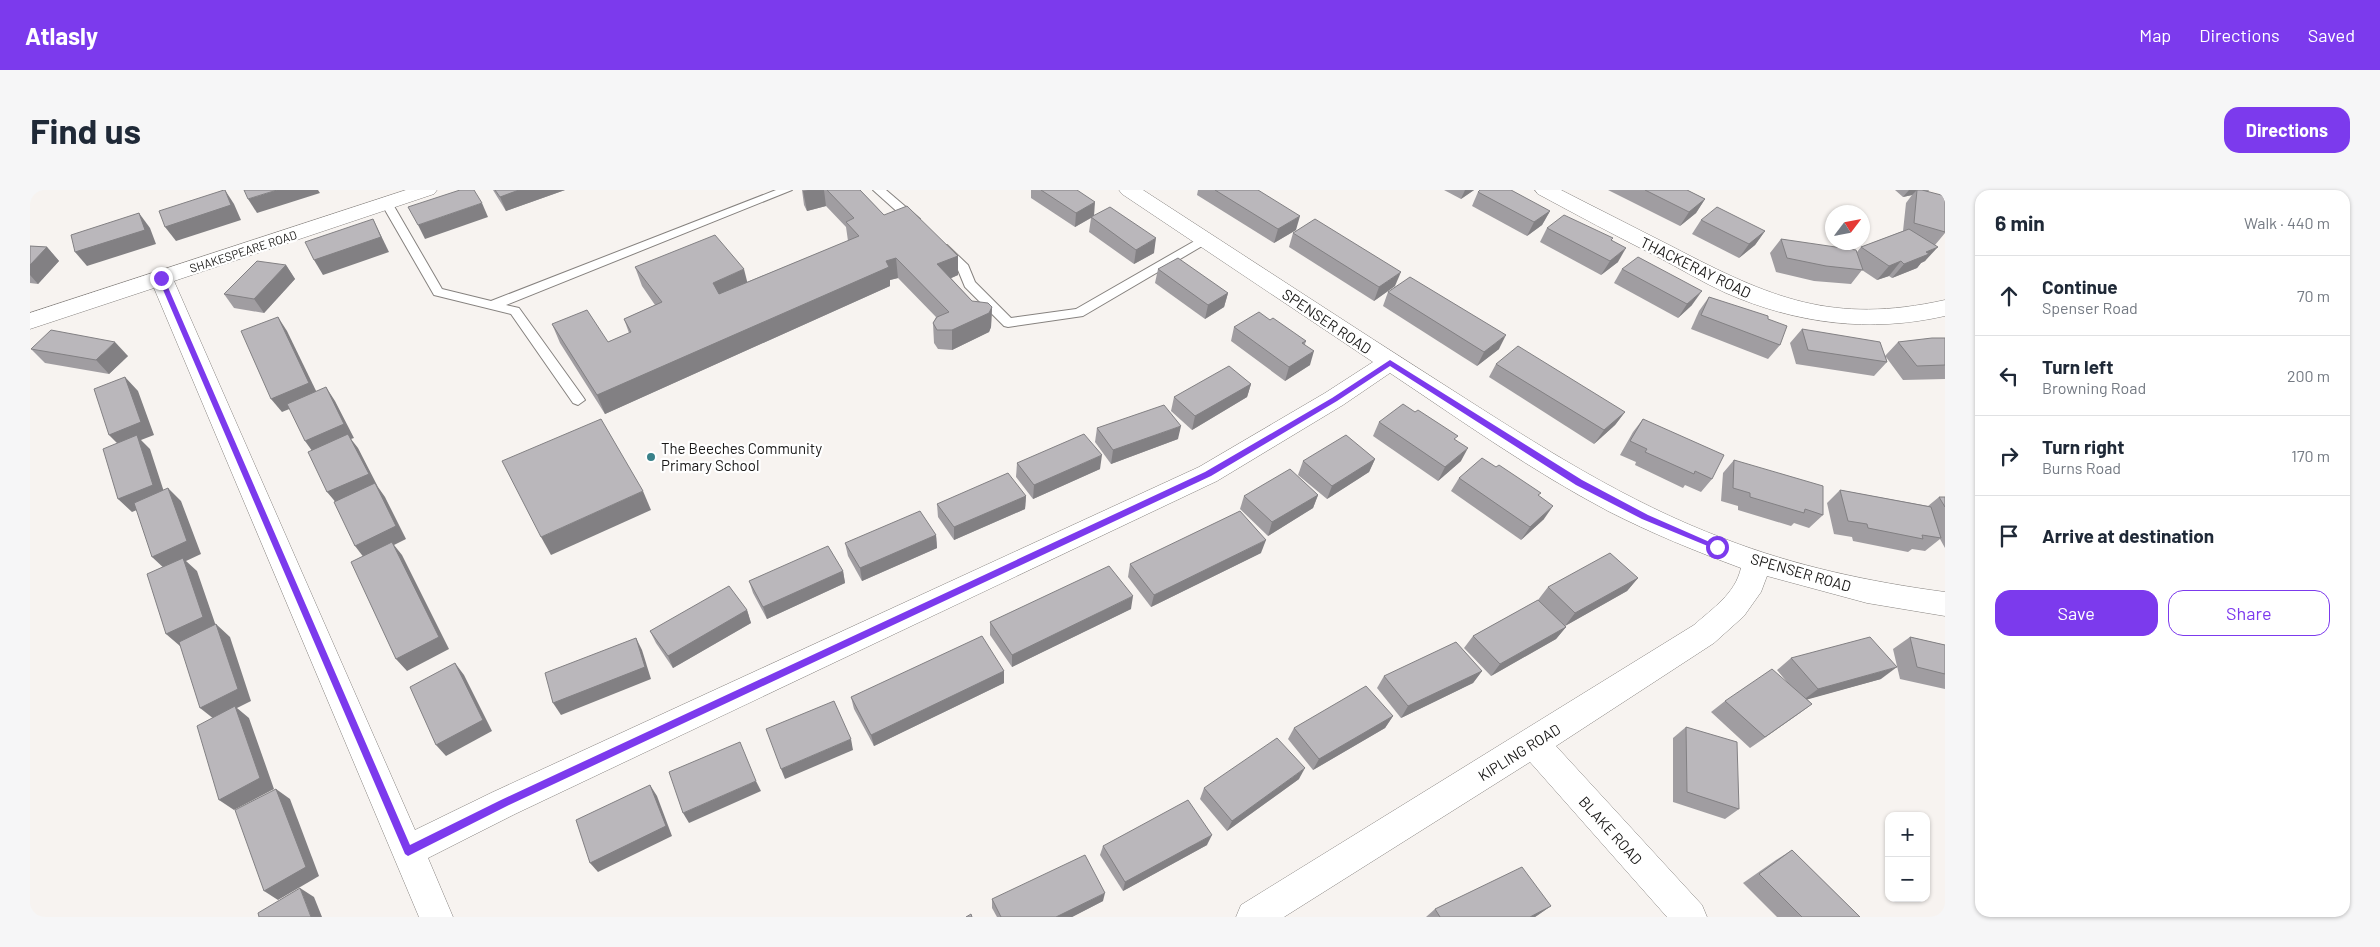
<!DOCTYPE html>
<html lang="en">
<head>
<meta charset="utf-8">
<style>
	body { margin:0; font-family:Barlow,sans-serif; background:#f6f6f7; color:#1f2937 }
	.controls { position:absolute; right:15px; bottom:15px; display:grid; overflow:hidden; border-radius:10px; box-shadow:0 1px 4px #0004 }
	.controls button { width:45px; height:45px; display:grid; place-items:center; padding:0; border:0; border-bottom:1px solid #e0e1e3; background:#fff; color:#1f2937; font:25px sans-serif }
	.compass { position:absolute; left:1795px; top:15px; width:45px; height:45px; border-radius:50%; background:#fff; box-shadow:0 1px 4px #0004; rotate:58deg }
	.stop { position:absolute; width:15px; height:15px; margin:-11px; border:4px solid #7c3aed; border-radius:50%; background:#fff }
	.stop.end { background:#7c3aed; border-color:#fff; box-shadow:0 1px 5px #0008 }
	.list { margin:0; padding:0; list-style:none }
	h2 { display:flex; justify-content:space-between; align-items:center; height:65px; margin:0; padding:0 20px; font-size:21px }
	h2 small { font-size:16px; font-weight:400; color:#747a83 }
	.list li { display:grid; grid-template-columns:32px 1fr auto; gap:15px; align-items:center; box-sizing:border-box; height:80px; padding:0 20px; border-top:1px solid #e0e1e3 }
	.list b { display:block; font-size:19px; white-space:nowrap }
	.list p { margin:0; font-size:16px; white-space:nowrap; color:#747a83 }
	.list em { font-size:16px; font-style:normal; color:#747a83 }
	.actions { display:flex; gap:10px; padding:15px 20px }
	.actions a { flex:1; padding:11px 0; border:1px solid #7c3aed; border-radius:15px; text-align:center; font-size:18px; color:#7c3aed }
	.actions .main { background:#7c3aed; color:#fff }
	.icon { flex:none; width:28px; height:28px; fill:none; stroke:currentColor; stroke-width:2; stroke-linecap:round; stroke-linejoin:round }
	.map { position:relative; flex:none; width:1915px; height:727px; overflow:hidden; border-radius:15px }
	header { display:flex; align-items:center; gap:30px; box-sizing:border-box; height:70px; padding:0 25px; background:#7c3aed; color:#fff }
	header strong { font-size:24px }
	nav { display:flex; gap:28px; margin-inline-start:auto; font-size:18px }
	.intro { display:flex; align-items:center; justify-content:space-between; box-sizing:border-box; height:120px; padding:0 30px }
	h1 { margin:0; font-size:35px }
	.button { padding:12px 22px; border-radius:15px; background:#7c3aed; color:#fff; font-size:18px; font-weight:700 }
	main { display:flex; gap:30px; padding:0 30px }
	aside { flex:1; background:#fff; border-radius:15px; box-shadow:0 1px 4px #0004 }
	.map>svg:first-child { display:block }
</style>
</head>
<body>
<header>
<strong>Atlasly</strong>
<nav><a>Map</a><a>Directions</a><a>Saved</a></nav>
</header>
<div class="intro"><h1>Find us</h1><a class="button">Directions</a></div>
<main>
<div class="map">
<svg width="1915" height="727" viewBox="0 0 1915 727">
	<rect width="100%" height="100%" fill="#f7f3f0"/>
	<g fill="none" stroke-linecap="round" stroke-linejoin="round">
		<defs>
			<g id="service">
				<polygon points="746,0 762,0 476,115 489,118 553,207 555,210 548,215 543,213 481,124 404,105 351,13 353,11 361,11 412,99 461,111"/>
				<polygon points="843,0 856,0 890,29 890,35 882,35"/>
				<polygon points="1175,45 1181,49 1179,52 1053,126 978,137 974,136 935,97 928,80 907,58 909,55 917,55 938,75 945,92 981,128 1046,119"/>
			</g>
			<g id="minor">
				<path d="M376,0h31l-3,4 -260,87 241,549 78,-38 706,-325 126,-74 48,-31 -251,-168 -3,-4h24c102,66 204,133 306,198 89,57 177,114 276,151 70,27 145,43 220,53v24l-78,-13 -100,-27 -6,16 -17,24 -30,27 -158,103 146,159 5,12h-40l-137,-155 -246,155h-48l5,-12 453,-280c19,-17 41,-31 47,-57 -46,-17 -90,-35 -133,-57 -76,-40 -146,-90 -218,-138l-47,32 -126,76 -702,333 -87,44 25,59h-34l-265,-629 -124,41v-16z"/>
				<path d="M1505,0h26c37,19 75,38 112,57 98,51 159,78 272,53v16c-75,17 -148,8 -219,-23 -24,-11 -47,-25 -70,-37 -40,-20 -79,-41 -118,-62z"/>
			</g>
		</defs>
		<use href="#service" stroke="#86827f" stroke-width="2"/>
		<use href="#minor" stroke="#86827f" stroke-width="1"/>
		<use href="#service" fill="#fff" fill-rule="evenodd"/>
		<use href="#minor" fill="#fff" fill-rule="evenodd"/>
	</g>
	<g fill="#a09da1">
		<polygon points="463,0 535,0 476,21"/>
		<polygon points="772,0 830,0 854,25 928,66 928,85 921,88 942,111 962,117 961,137 959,142 922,160 908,159 904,153 903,133 906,127 868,88 860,90 860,96 575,224 530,153 522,134 578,152 599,143 594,129 625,115 612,96 605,77 717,92 818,51 816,37 796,16 777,21 774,15"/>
		<polygon points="1001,0 1047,0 1064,26 1124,63 1104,74 1059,42 1061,28 1045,37 1001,8"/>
		<polygon points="1168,0 1228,0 1266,40 1244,53 1167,5"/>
		<polygon points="1414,0 1444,0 1431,9"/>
		<polygon points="1578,0 1657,0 1675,9 1666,23 1650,36"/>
		<polygon points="1865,0 1899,0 1898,2 1915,6 1915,43 1905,55 1895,71 1891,73 1887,78 1862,88 1859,86 1847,90 1832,80 1821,94 1784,91 1746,82 1740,63 1751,49 1827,62 1831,57 1873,41 1876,13 1882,5 1873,7"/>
		<polygon points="1448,2 1520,21 1512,35 1497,46 1442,16"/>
		<polygon points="1671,30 1735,41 1725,55 1709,68 1662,44"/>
		<polygon points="1517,38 1582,50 1588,72 1571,85 1510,52"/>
		<polygon points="1263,43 1365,96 1344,111 1259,57"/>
		<polygon points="0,56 17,57 29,71 8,94 0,93"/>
		<polygon points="256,75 265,89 234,123 204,118 194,104"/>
		<polygon points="1128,79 1198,103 1194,117 1175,129 1125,93"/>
		<polygon points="1592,79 1662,115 1648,128 1584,93"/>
		<polygon points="1358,102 1469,159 1447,176 1353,116"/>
		<polygon points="1679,107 1738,129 1750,155 1738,169 1661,139 1669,121"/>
		<polygon points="1240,130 1276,151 1275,154 1280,175 1255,191 1201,151 1204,137"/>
		<polygon points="1772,139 1855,166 1868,152 1915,148 1915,189 1873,190 1856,167 1857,172 1844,186 1766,174 1760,153"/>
		<polygon points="1,159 98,166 79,184 15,173"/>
		<polygon points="1466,174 1595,222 1585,235 1564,254 1459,187"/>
		<polygon points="1221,194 1217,207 1162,240 1141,221 1144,207"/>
		<polygon points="1613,229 1682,289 1671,302 1655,295 1653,298 1605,275 1606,272 1590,265 1603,242"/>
		<polygon points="1349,232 1426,250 1431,271 1408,291 1343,246"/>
		<polygon points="1067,238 1148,249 1081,274 1065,252"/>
		<polygon points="1345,269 1339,282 1297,309 1268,285 1273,271"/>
		<polygon points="1704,270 1793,325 1779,338 1764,333 1761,336 1708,320 1708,316 1691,311 1693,283"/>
		<polygon points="987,273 1070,279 1003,309 986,287"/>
		<polygon points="1466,277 1509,306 1514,329 1491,350 1421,301 1429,288"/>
		<polygon points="1810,300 1898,316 1909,307 1915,307 1915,358 1910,349 1895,361 1882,359 1878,362 1823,351 1822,347 1804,344 1797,313"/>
		<polygon points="1288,305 1283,318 1238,346 1210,319 1214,306"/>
		<polygon points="996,306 995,319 924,350 908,327 907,314"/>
		<polygon points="906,345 907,358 832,391 818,366 815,353"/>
		<polygon points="1231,363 1121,417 1098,387 1100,374"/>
		<polygon points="813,381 815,393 737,429 723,403 719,391"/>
		<polygon points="1608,388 1597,401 1535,436 1536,437 1526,449 1461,486 1434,458 1443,446 1508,410 1518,397"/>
		<polygon points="1101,419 982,477 960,445 960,432"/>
		<polygon points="717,420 721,433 643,478 626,453 620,441"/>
		<polygon points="1880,447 1915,455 1915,499 1870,489 1863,459"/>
		<polygon points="1761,468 1851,489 1777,509 1782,514 1720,558 1681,522 1695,511 1757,492 1747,480"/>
		<polygon points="974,481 974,493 844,556 824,519 821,507"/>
		<polygon points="1452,481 1443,493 1371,528 1347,498 1354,486"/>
		<polygon points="1363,526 1355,538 1283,580 1258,549 1264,538"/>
		<polygon points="1656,537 1709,619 1695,629 1643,612 1643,548"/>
		<polygon points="1269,589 1197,641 1170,609 1174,598"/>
		<polygon points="1177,655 1093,701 1070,665 1073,656"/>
		<polygon points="1762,660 1830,727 1747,727 1713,693 1746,670"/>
		<polygon points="962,709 1073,711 1042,727 967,727 962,718"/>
		<polygon points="1521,716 1505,727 1396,727 1405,719"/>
	</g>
	<g fill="#828083">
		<polygon points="195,0 204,14 211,30 146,51 135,37"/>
		<polygon points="247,0 288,0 290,3 227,23 218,9"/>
		<polygon points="489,0 535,0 476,21 470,7"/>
		<polygon points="778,0 794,0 796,16 777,21 773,1"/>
		<polygon points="1435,0 1444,0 1431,9"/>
		<polygon points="1879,0 1887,0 1882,5 1873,7"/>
		<polygon points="1675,9 1666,23 1650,36 1659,22"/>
		<polygon points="1065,12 1064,26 1045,37 1046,23"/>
		<polygon points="452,13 458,27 395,49 388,35"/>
		<polygon points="1520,21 1512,35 1497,46 1504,32"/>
		<polygon points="109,23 120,38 126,54 57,76 45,62"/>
		<polygon points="1270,26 1266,40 1244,53 1248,39"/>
		<polygon points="343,29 359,62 293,85 284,70"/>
		<polygon points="1735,41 1725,55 1709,68 1719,54"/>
		<polygon points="1126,48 1124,63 1104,74 1106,60"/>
		<polygon points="17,57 29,71 8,94 0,85 0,75"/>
		<polygon points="1908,57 1895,71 1891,73 1887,78 1862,88 1874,74 1896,62"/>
		<polygon points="1596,58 1588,72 1571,85 1580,71"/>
		<polygon points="928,66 928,85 908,94 907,74"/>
		<polygon points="866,68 868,88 860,90 860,96 575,224 567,205 856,71"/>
		<polygon points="1871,71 1859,86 1847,90 1859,76"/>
		<polygon points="256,75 265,89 234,123 224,109"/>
		<polygon points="714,79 719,99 688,112 683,93"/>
		<polygon points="1371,82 1365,96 1344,111 1349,97"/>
		<polygon points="1672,101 1662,115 1648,128 1657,114"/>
		<polygon points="1198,103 1194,117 1175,129 1178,115"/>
		<polygon points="962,117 961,137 959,142 922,160 922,140"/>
		<polygon points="248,127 257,141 289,207 252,222 241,209"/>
		<polygon points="1476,145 1469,159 1447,176 1454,162"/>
		<polygon points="85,152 98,166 79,184 66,170"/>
		<polygon points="1284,161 1280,175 1255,191 1259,177"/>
		<polygon points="95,187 108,201 124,245 111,250 120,259 136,308 102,322 88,309 92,258 79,245"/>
		<polygon points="1221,194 1217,207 1162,240 1165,226"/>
		<polygon points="296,197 305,211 324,248 321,249 328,258 348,297 355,307 376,349 364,355 372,365 419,459 377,481 366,469 335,369 325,356 308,315 297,302 285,265 275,251"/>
		<polygon points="1595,222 1585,235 1564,254 1574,240"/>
		<polygon points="1151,236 1148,249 1081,274 1083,260"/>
		<polygon points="1438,258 1431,271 1408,291 1415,277"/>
		<polygon points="1072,265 1070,279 1003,309 1004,295"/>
		<polygon points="1345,269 1339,282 1297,309 1302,296"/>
		<polygon points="138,298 151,311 171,364 156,371 167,381 187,439 150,456 136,444 136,380 122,367"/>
		<polygon points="613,301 621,320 521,365 511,347"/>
		<polygon points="1288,305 1283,318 1238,346 1242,332"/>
		<polygon points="996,306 995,319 924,350 924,337"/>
		<polygon points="1523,316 1514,329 1491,350 1500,337"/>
		<polygon points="906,345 907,358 832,391 830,378"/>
		<polygon points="1236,350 1231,363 1121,417 1124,405"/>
		<polygon points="813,381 815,393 737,429 733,417"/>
		<polygon points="1608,388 1597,401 1535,436 1545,423"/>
		<polygon points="1103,406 1101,419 982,477 982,465"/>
		<polygon points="717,420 721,433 643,478 638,466"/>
		<polygon points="186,434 200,447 221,511 207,518 219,528 244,599 204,620 189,610 184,529 170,518"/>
		<polygon points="1536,437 1526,449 1461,486 1470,474"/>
		<polygon points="606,448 612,460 621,489 531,525 523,513"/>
		<polygon points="425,473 434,485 462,541 416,566 406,555"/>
		<polygon points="1867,477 1851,489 1772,511 1788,499"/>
		<polygon points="974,481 974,493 844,556 841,545"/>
		<polygon points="1452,481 1443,493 1371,528 1378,516"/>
		<polygon points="1782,514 1767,525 1720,558 1735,547"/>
		<polygon points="1363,526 1355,538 1283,580 1289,569"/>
		<polygon points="821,549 823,560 755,589 751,579"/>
		<polygon points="1275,578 1269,589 1197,641 1202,631"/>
		<polygon points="726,591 731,601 659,633 653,623"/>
		<polygon points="620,595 627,606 642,646 568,682 560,673"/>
		<polygon points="246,599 260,609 289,686 248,710 234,701"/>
		<polygon points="1182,645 1177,655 1093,701 1095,692"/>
		<polygon points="270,698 284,707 292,727 281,727"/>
		<polygon points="1075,703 1073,711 1042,727 1026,727"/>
		<polygon points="1521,716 1505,727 1500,727"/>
	</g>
	<g fill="#bab7bb" stroke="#828083">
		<polygon points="194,0 195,0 201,15 135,37 129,21"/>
		<polygon points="214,0 247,0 218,9"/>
		<polygon points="430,0 444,0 452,13 388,35 378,17"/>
		<polygon points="465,0 489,0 470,7"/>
		<polygon points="797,0 830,0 854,25 877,16 928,66 907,74 942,111 958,113 962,117 959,123 922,140 907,140 903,133 907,127 919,122 866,68 856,71 859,77 567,205 522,134 557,120 578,152 601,142 594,129 632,112 605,77 685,45 714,79 683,93 689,104 829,46 816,32 824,28"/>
		<polygon points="1011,0 1047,0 1065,12 1046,23"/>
		<polygon points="1185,0 1228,0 1270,26 1248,39"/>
		<polygon points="1450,0 1481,0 1520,21 1504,32 1448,2"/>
		<polygon points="1615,0 1657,0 1675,9 1659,22"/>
		<polygon points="1887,0 1892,0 1915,6 1915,42 1884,33"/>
		<polygon points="1080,17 1126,48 1106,60 1061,27"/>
		<polygon points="1687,17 1735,41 1719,54 1671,30"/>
		<polygon points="109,23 115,40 45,62 41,45"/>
		<polygon points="1534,25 1583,48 1581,50 1596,58 1580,71 1517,38"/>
		<polygon points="343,29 351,47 284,70 275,52"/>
		<polygon points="1285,29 1371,82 1349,97 1263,43"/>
		<polygon points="1879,39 1908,57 1896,62 1899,64 1874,74 1871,71 1859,76 1831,57"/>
		<polygon points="1751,49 1826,60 1833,80 1796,76 1757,68"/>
		<polygon points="0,56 17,57 0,75"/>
		<polygon points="1608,67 1672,101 1657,114 1592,79"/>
		<polygon points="1148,68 1198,103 1178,115 1128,79"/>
		<polygon points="227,71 256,75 224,109 194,104"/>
		<polygon points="1380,87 1476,145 1454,162 1358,102"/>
		<polygon points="1679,107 1738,126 1738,129 1757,136 1750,155 1671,125"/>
		<polygon points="1229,122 1240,130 1243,128 1276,151 1272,153 1284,161 1259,177 1204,137"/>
		<polygon points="248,127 279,193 241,209 211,141"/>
		<polygon points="1772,139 1850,152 1857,172 1778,160"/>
		<polygon points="21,140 85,152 66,170 1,159"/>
		<polygon points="1902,148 1915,148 1915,175 1887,176 1868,152"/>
		<polygon points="1488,156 1595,222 1574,240 1466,174"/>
		<polygon points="1199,176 1221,194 1165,226 1144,207"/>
		<polygon points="95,187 111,232 79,245 64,199"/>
		<polygon points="296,197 314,234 275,251 257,214"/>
		<polygon points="1373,214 1385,222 1388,220 1428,246 1424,249 1438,258 1415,277 1349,232"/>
		<polygon points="1134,215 1151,236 1083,260 1067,238"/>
		<polygon points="571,229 613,301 511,347 472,271"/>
		<polygon points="1613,229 1694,265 1682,289 1665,281 1664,284 1615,262 1617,259 1600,251"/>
		<polygon points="318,244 339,284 297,302 278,262"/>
		<polygon points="1054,244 1072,265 1004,295 987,273"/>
		<polygon points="107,245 123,295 88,309 73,259"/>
		<polygon points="1316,245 1345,269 1302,296 1273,271"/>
		<polygon points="1452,268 1466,277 1469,275 1511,303 1508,305 1523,316 1500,337 1429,288"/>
		<polygon points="1704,270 1793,296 1793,325 1775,319 1774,323 1720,307 1720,303 1703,298"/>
		<polygon points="1260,279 1288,305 1242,332 1214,306"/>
		<polygon points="978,283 996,306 924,337 907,314"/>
		<polygon points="345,293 366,336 325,356 304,312"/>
		<polygon points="138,298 157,351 122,367 104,313"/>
		<polygon points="1810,300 1901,317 1911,348 1892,345 1893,349 1838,338 1837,334 1818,331"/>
		<polygon points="1909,307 1915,307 1915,317"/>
		<polygon points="890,321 906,345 830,378 815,353"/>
		<polygon points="1210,321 1236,350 1124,405 1100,374"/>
		<polygon points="362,352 409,447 366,469 321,372"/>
		<polygon points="798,356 813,381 733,417 719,391"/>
		<polygon points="1580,363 1608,388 1545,423 1518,397"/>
		<polygon points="153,368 173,427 136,444 117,384"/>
		<polygon points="1079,376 1103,406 982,465 960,432"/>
		<polygon points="699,396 717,420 638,466 620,441"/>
		<polygon points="1508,410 1536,437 1470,474 1443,446"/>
		<polygon points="186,434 208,499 170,518 149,452"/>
		<polygon points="952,446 974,481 841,545 821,507"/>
		<polygon points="1840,447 1867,477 1788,499 1761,468"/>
		<polygon points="1880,447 1915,455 1915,484 1887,477"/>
		<polygon points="606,448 615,477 523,513 515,483"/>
		<polygon points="1426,452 1452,481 1378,516 1354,486"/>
		<polygon points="425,473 453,530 406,555 380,497"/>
		<polygon points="1742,479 1782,514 1735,547 1695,511"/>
		<polygon points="1336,496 1363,526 1289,569 1264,538"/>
		<polygon points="804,511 821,549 751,579 736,539"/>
		<polygon points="205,516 230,588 189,610 167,536"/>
		<polygon points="1656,537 1707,552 1709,619 1657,602"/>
		<polygon points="1247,548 1275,578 1202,631 1174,598"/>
		<polygon points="710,552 726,591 653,623 639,582"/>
		<polygon points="620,595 636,636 560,673 546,630"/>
		<polygon points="246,599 276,677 234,701 205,620"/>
		<polygon points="1158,610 1182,645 1095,692 1073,656"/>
		<polygon points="1762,660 1830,727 1772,727 1729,684"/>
		<polygon points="1055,665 1075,703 1026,727 971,727 962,709"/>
		<polygon points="1492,677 1521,716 1500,727 1410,727 1405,719"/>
		<polygon points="270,698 281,727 229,727 228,723"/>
		<polygon points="941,724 942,727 936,727"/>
	</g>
	<polygon fill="#7c3aed" points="131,86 134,88 380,655 471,610 1175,282 1302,208 1360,170 1552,290 1618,325 1691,357 1687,360 1685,359 1612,329 1546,295 1360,176 1307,211 1181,286 477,616 378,666 375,664 128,88"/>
	<circle fill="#398189" stroke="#fff" stroke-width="2" cx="621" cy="267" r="5"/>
	<g text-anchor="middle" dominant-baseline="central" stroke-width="4.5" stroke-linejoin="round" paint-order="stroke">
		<g font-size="12" fill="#191817" stroke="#fff">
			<text transform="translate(213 61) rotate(-18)">SHAKESPEARE ROAD</text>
		</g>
		<g font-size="15" fill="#191817" stroke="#fff">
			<text transform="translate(1666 77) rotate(26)">THACKERAY ROAD</text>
			<text transform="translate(1297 131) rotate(34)">SPENSER ROAD</text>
			<text transform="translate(1771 382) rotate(16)">SPENSER ROAD</text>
			<text transform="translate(1489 562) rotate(-32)">KIPLING ROAD</text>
			<text transform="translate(1581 640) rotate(48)">BLAKE ROAD</text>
		</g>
		<g font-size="15" fill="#191817" stroke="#fff" text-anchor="start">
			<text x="631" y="258">The Beeches Community<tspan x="631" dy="17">Primary School</tspan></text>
		</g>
	</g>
</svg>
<div class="controls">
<button>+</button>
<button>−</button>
</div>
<svg class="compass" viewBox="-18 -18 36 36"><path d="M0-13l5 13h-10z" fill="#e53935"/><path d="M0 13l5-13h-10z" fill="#747a83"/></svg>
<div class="stop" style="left:1687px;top:357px"></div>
<div class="stop end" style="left:131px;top:88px"></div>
</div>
<aside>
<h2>6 min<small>Walk · 440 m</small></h2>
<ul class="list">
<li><svg class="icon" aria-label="ahead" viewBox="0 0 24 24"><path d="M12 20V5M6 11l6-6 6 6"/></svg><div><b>Continue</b><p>Spenser Road</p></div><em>70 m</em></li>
<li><svg class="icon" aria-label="left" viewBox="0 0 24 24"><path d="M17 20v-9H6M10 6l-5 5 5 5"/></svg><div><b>Turn left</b><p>Browning Road</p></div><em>200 m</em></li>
<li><svg class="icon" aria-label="right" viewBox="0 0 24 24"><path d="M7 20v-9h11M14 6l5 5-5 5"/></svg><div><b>Turn right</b><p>Burns Road</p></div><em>170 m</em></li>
<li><svg class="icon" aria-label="arrive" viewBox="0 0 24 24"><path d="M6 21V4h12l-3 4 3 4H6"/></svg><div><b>Arrive at destination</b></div></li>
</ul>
<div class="actions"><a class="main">Save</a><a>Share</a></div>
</aside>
</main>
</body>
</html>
